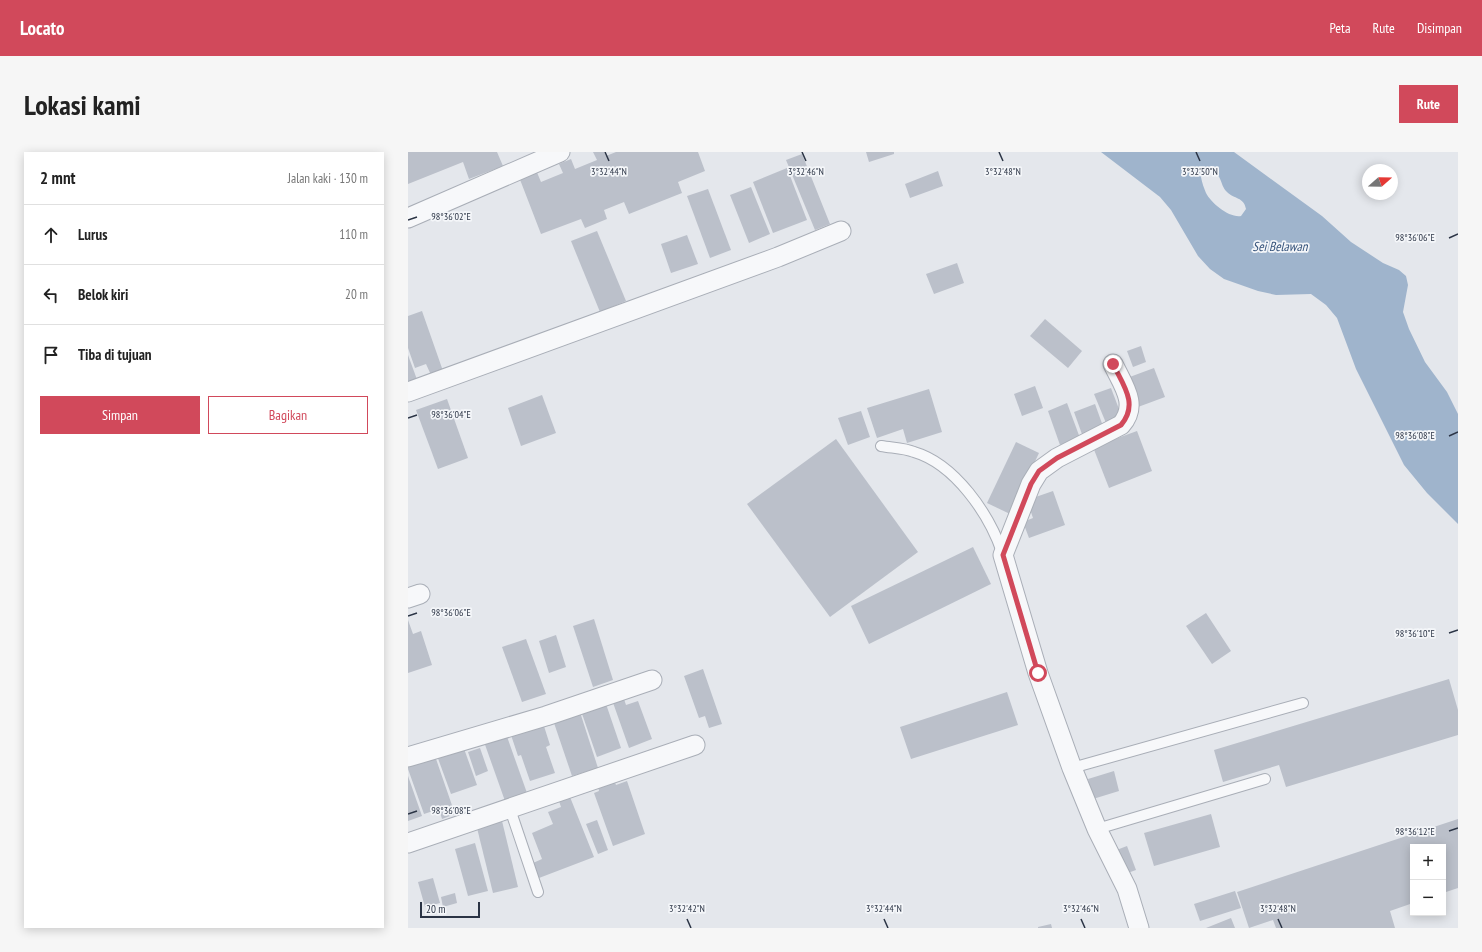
<!DOCTYPE html>
<html lang="id">
<head>
<meta charset="utf-8">
<style>
	body { margin:0; font-family:"PT Sans Narrow",sans-serif; background:#f6f6f6; color:#222 }
	.controls { position:absolute; right:12px; bottom:12px; display:grid; overflow:hidden; border-radius:0px; box-shadow:0 2px 10px #0003 }
	.controls button { width:36px; height:36px; display:grid; place-items:center; padding:0; border:0; border-bottom:1px solid #e0e0e0; background:#fff; color:#222; font:20px sans-serif }
	.compass { position:absolute; left:954px; top:12px; width:36px; height:36px; border-radius:50%; background:#fff; box-shadow:0 2px 10px #0003; rotate:70deg }
	.scale { position:absolute; left:12px; bottom:10px; width:60px; box-sizing:border-box; padding-left:4px; border:2px solid #2b3445; border-top:0; font-size:11px; line-height:14px; white-space:nowrap; color:#2b3445; -webkit-text-stroke:3px #f4f6f9; paint-order:stroke }
	.stop { position:absolute; width:12px; height:12px; margin:-9px; border:3px solid #d1495b; border-radius:50%; background:#fff }
	.stop.end { background:#d1495b; border-color:#fff; box-shadow:0 1px 4px #0008 }
	.list { margin:0; padding:0; list-style:none }
	h2 { display:flex; justify-content:space-between; align-items:center; height:52px; margin:0; padding:0 16px; font-size:17px }
	h2 small { font-size:13px; font-weight:400; color:#767676 }
	.list li { display:grid; grid-template-columns:26px 1fr auto; gap:12px; align-items:center; box-sizing:border-box; height:60px; padding:0 16px; border-top:1px solid #e0e0e0 }
	.list b { display:block; font-size:15px; white-space:nowrap }
	.list em { font-size:13px; font-style:normal; color:#767676 }
	.actions { display:flex; gap:8px; padding:12px 16px }
	.actions a { flex:1; padding:9px 0; border:1px solid #d1495b; border-radius:0px; text-align:center; font-size:14px; color:#d1495b }
	.actions .main { background:#d1495b; color:#fff }
	.icon { flex:none; width:22px; height:22px; fill:none; stroke:currentColor; stroke-width:2; stroke-linecap:round; stroke-linejoin:round }
	.map { position:relative; flex:none; width:1050px; height:776px; overflow:hidden; border-radius:0px }
	header { display:flex; align-items:center; gap:24px; box-sizing:border-box; height:56px; padding:0 20px; background:#d1495b; color:#fff }
	header strong { font-size:19px }
	nav { display:flex; gap:22px; margin-inline-start:auto; font-size:14px }
	.intro { display:flex; align-items:center; justify-content:space-between; box-sizing:border-box; height:96px; padding:0 24px }
	h1 { margin:0; font-size:28px }
	.button { padding:10px 18px; border-radius:0px; background:#d1495b; color:#fff; font-size:14px; font-weight:700 }
	main { display:flex; gap:24px; padding:0 24px }
	aside { flex:1; background:#fff; border-radius:0px; box-shadow:0 2px 10px #0003 }
	.map>svg:first-child { display:block }
</style>
</head>
<body>
<header>
<strong>Locato</strong>
<nav><a>Peta</a><a>Rute</a><a>Disimpan</a></nav>
</header>
<div class="intro"><h1>Lokasi kami</h1><a class="button">Rute</a></div>
<main>
<aside>
<h2>2 mnt<small>Jalan kaki · 130 m</small></h2>
<ul class="list">
<li><svg class="icon" aria-label="ahead" viewBox="0 0 24 24"><path d="M12 20V5M6 11l6-6 6 6"/></svg><div><b>Lurus</b></div><em>110 m</em></li>
<li><svg class="icon" aria-label="left" viewBox="0 0 24 24"><path d="M17 20v-9H6M10 6l-5 5 5 5"/></svg><div><b>Belok kiri</b></div><em>20 m</em></li>
<li><svg class="icon" aria-label="arrive" viewBox="0 0 24 24"><path d="M6 21V4h12l-3 4 3 4H6"/></svg><div><b>Tiba di tujuan</b></div></li>
</ul>
<div class="actions"><a class="main">Simpan</a><a>Bagikan</a></div>
</aside>
<div class="map">
<svg width="1050" height="776" viewBox="0 0 1050 776">
	<rect width="100%" height="100%" fill="#e4e7ec"/>
	<path fill="#9fb4cc" fill-rule="evenodd" d="M693,0h133l88,64 29,26 32,21 16,7 7,6 2,9 -5,27 6,17 16,33 22,30 11,22v110l-31,-31 -23,-28 -48,-96 -19,-51 -11,-13 -15,-11 -35,1 -18,-4 -34,-12 -14,-10 -12,-13 -27,-46 -11,-13zM801,19c14,2 10,13 18,21 7,7 17,5 19,17l-5,7c-12,2 -30,-13 -35,-23 -2,-5 -4,-10 -5,-16z"/>
	<g fill="#bbc0ca">
		<polygon points="0,0 89,0 95,14 61,27 55,10 0,32"/>
		<polygon points="185,0 196,0 198,4 208,0 290,0 297,19 270,30 274,41 221,62 216,50 196,58 199,67 177,76 173,67 133,82 111,25 128,18 133,30 155,21 151,12 163,7 167,17 189,8"/>
		<polygon points="458,0 486,0 486,2 461,10"/>
		<polygon points="394,2 422,72 407,78 378,8"/>
		<polygon points="379,16 399,68 365,81 345,30"/>
		<polygon points="530,19 535,34 502,46 497,32"/>
		<polygon points="343,35 362,82 341,91 322,43"/>
		<polygon points="300,37 323,98 302,106 279,44"/>
		<polygon points="189,79 218,149 192,160 163,89"/>
		<polygon points="279,83 290,112 263,121 253,92"/>
		<polygon points="549,111 556,131 526,142 518,122"/>
		<polygon points="14,159 35,219 23,223 18,212 7,216 0,196 0,164"/>
		<polygon points="637,167 674,199 660,216 622,184"/>
		<polygon points="733,194 738,210 725,215 719,199"/>
		<polygon points="0,203 11,233 0,237"/>
		<polygon points="746,216 757,245 730,255 719,226"/>
		<polygon points="627,234 635,256 614,264 606,242"/>
		<polygon points="703,236 714,265 698,271 686,242"/>
		<polygon points="521,237 534,280 499,291 495,277 469,286 459,256"/>
		<polygon points="134,243 148,281 113,294 100,256"/>
		<polygon points="39,247 60,306 30,317 8,258"/>
		<polygon points="659,251 672,286 652,293 640,259"/>
		<polygon points="687,252 696,277 675,285 666,260"/>
		<polygon points="453,259 462,285 440,293 430,266"/>
		<polygon points="729,279 744,319 701,336 685,295"/>
		<polygon points="428,287 510,400 422,465 339,352"/>
		<polygon points="608,290 631,301 602,362 579,351"/>
		<polygon points="645,339 657,373 621,386 615,370 625,366 619,348"/>
		<polygon points="565,395 583,432 461,492 443,454"/>
		<polygon points="798,461 823,499 804,512 778,474"/>
		<polygon points="186,467 205,528 185,535 165,474"/>
		<polygon points="0,468 5,482 13,479 24,513 0,521"/>
		<polygon points="148,483 158,515 141,521 131,489"/>
		<polygon points="118,487 138,542 114,550 94,495"/>
		<polygon points="295,517 314,572 301,576 297,564 291,566 276,524"/>
		<polygon points="1041,527 1050,558 1050,583 878,635 871,613 815,630 806,598"/>
		<polygon points="599,540 610,573 503,607 492,575"/>
		<polygon points="214,541 218,553 230,549 244,587 221,596 203,545"/>
		<polygon points="198,552 213,596 189,605 172,556"/>
		<polygon points="171,557 190,616 164,624 144,565"/>
		<polygon points="135,571 142,593 138,595 147,621 122,629 113,603 110,604 103,583"/>
		<polygon points="97,579 119,641 97,649 75,587"/>
		<polygon points="54,591 69,633 43,642 28,601"/>
		<polygon points="72,596 80,619 68,624 60,600"/>
		<polygon points="27,604 47,662 34,667 31,657 16,662 0,617 0,614"/>
		<polygon points="706,619 711,639 685,647 680,627"/>
		<polygon points="0,624 14,664 0,669"/>
		<polygon points="206,628 208,633 219,629 237,682 205,694 186,641 191,639 190,634"/>
		<polygon points="162,645 186,705 131,726 125,711 134,707 124,681 145,672 140,660 153,655 151,649"/>
		<polygon points="803,662 812,695 746,714 736,681"/>
		<polygon points="1050,667 1050,736 1035,741 1035,695 1005,695 1005,751 982,759 987,776 868,776 865,768 841,776 829,740"/>
		<polygon points="189,668 200,698 190,702 178,672"/>
		<polygon points="94,669 110,735 85,741 69,676"/>
		<polygon points="67,691 80,739 60,744 47,697"/>
		<polygon points="719,694 728,718 714,723 706,699"/>
		<polygon points="25,726 32,751 17,755 10,730"/>
		<polygon points="827,739 833,756 792,769 786,752"/>
		<polygon points="47,741 49,751 35,755 33,745"/>
		<polygon points="823,766 827,776 798,776"/>
		<polygon points="643,772 644,776 630,776 630,775"/>
	</g>
	<g fill="none" stroke-linecap="round" stroke-linejoin="round">
		<defs>
			<g id="lane">
				<path d="M473,294c11,2 23,2 33,6 41,12 75,62 88,100"/>
				<polyline points="664,616 895,551"/>
				<polyline points="102,657 130,740"/>
				<polyline points="689,677 857,627"/>
			</g>
			<g id="street">
				<polyline points="0,66 152,0"/>
				<path d="M705,212c10,21 26,41 8,61l-64,33 -18,13 -8,13 -28,71 35,118 34,95 25,61 30,60 12,39"/>
				<polyline points="0,240 370,105 433,79"/>
				<polyline points="0,446 12,442"/>
				<polyline points="0,605 138,564 244,528"/>
				<polyline points="0,691 287,593"/>
			</g>
		</defs>
		<use href="#lane" stroke="#a9aeb7" stroke-width="12"/>
		<use href="#street" stroke="#a9aeb7" stroke-width="21"/>
		<use href="#lane" stroke="#f7f8fa" stroke-width="10"/>
		<use href="#street" stroke="#f7f8fa" stroke-width="19"/>
	</g>
	<g fill="none" stroke-linecap="round" stroke-linejoin="round">
		<path stroke="#d1495b" stroke-width="5" d="M630,521l-35,-118 28,-71 8,-13 18,-13 64,-33c18,-21 2,-40 -8,-61"/>
	</g>
	<path fill="none" stroke="#2b3445" stroke-width="1.5" d="M197,0l4,9M394,0l4,9M591,0l4,9M788,0l4,9M0,68l9,-3M1041,86l9,-4M0,266l9,-3M1041,284l9,-4M0,464l9,-3M1041,481l9,-3M0,662l9,-3M1041,679l9,-3M279,767l4,9M476,767l4,9M673,767l4,9M870,767l4,9"/>
	<g text-anchor="middle" dominant-baseline="central" stroke-width="3.5" stroke-linejoin="round" paint-order="stroke">
		<g font-size="13" font-style="italic" fill="#34527a" stroke="#f4f6f9">
			<text x="872" y="94">Sei Belawan</text>
		</g>
	</g>
	<g font-size="10" text-anchor="middle" fill="#2b3445" stroke="#f4f6f9" stroke-width="3.5" stroke-linejoin="round" paint-order="stroke">
		<text x="398" y="23">3°32'46"N</text>
		<text x="792" y="23">3°32'50"N</text>
		<text x="201" y="23">3°32'44"N</text>
		<text x="595" y="23">3°32'48"N</text>
		<text x="43" y="68">98°36'02"E</text>
		<text x="1007" y="89">98°36'06"E</text>
		<text x="43" y="266">98°36'04"E</text>
		<text x="1007" y="287">98°36'08"E</text>
		<text x="43" y="464">98°36'06"E</text>
		<text x="1007" y="485">98°36'10"E</text>
		<text x="43" y="662">98°36'08"E</text>
		<text x="1007" y="683">98°36'12"E</text>
		<text x="279" y="760">3°32'42"N</text>
		<text x="476" y="760">3°32'44"N</text>
		<text x="673" y="760">3°32'46"N</text>
		<text x="870" y="760">3°32'48"N</text>
	</g>
</svg>
<div class="controls">
<button>+</button>
<button>−</button>
</div>
<svg class="compass" viewBox="-18 -18 36 36"><path d="M0-13l5 13h-10z" fill="#e53935"/><path d="M0 13l5-13h-10z" fill="#767676"/></svg>
<div class="scale">20 m</div>
<div class="stop" style="left:630px;top:521px"></div>
<div class="stop end" style="left:705px;top:212px"></div>
</div>
</main>
</body>
</html>
